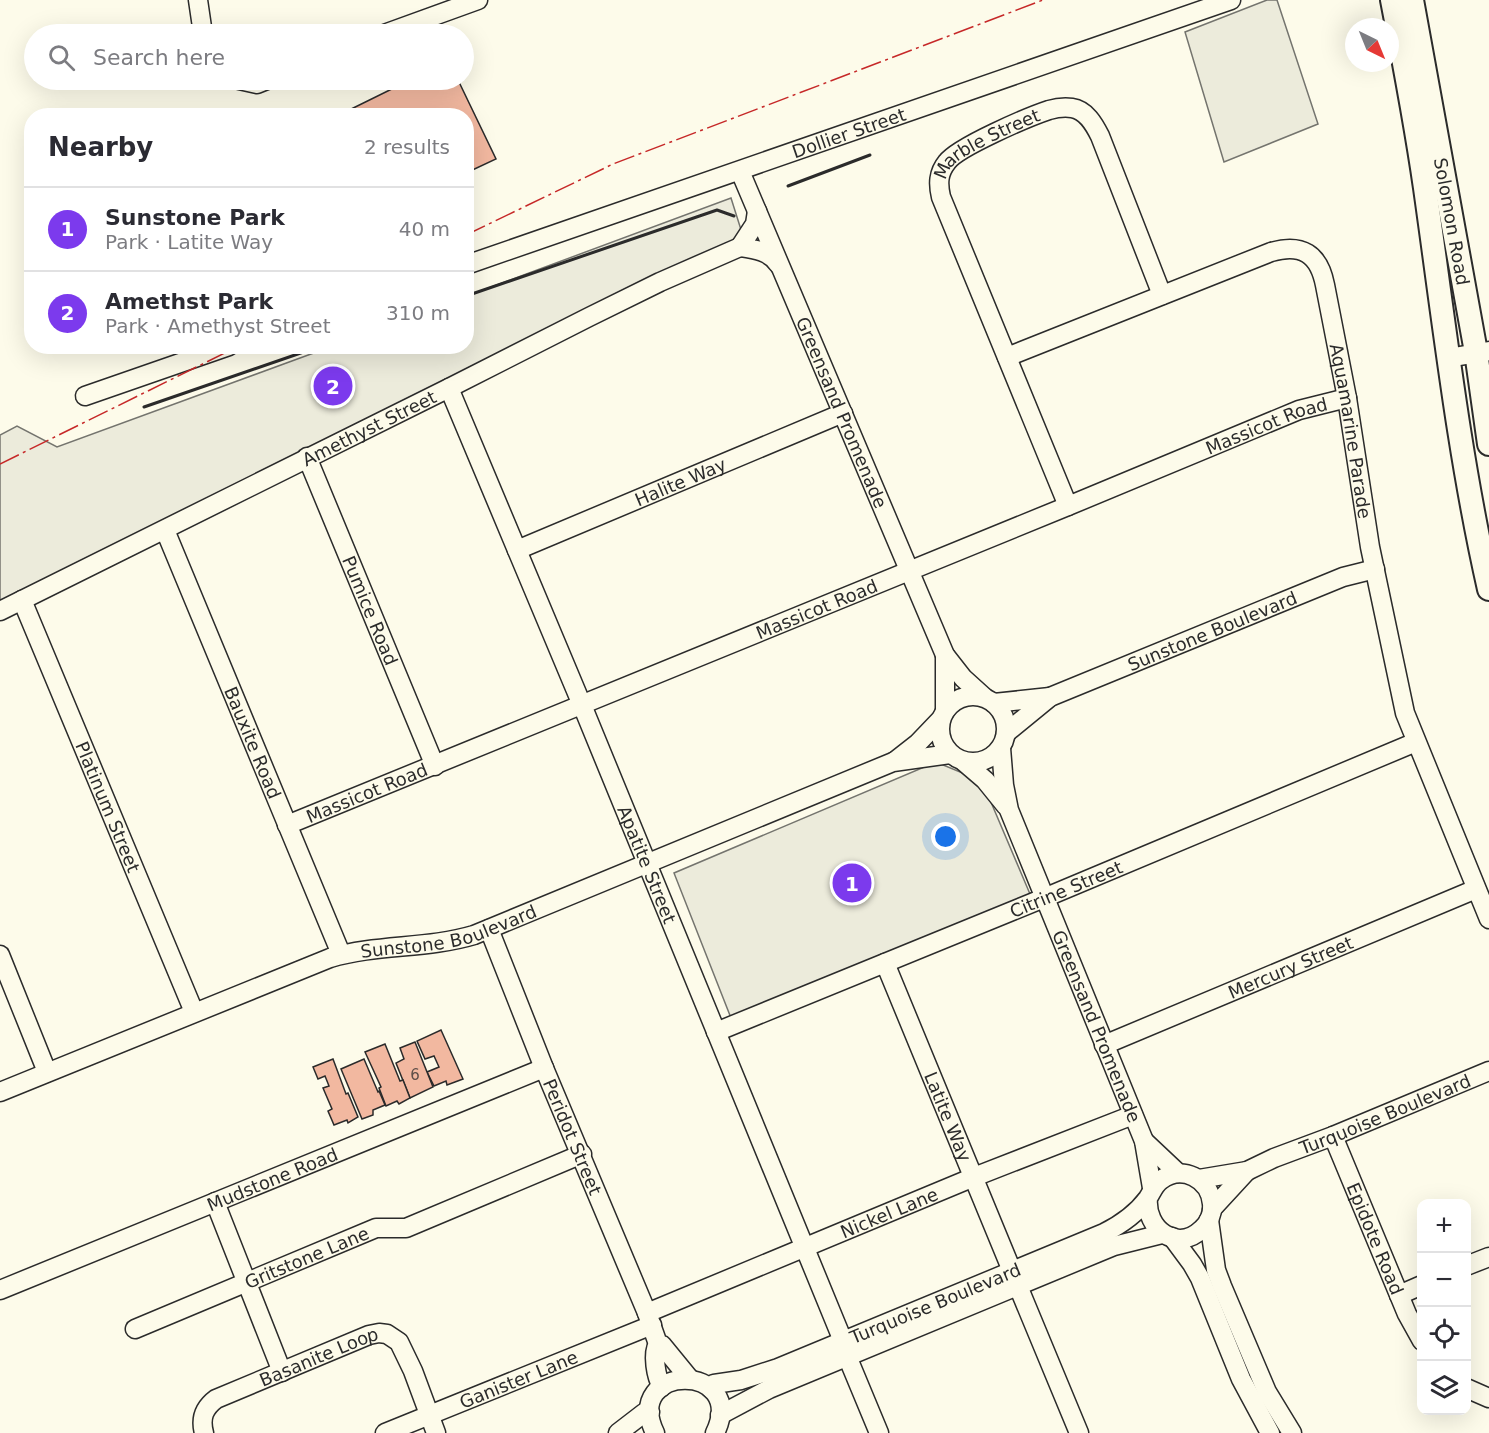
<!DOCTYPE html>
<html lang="en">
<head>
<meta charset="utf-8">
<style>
	body { margin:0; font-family:"DejaVu Sans",sans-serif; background:#f7f7f7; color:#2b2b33 }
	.controls { position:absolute; right:18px; bottom:18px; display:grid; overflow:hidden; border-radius:12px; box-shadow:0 6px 24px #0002 }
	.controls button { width:54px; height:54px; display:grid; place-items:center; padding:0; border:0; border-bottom:2px solid #e1e1e2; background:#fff; color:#2b2b33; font:30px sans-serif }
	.compass { position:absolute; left:1345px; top:18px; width:54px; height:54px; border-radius:50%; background:#fff; box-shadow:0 6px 24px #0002; rotate:137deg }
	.you { position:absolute; left:946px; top:837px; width:21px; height:21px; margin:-15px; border:4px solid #fff; border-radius:50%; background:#1a73e8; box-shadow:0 0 0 9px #1a73e833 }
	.badge { display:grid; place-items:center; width:39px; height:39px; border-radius:50%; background:#7c3aed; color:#fff; font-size:20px; font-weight:700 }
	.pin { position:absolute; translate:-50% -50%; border:3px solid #fff; box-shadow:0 2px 6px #0006 }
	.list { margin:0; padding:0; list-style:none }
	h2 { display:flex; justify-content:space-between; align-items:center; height:78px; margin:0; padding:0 24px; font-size:26px }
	h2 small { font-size:20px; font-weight:400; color:#7c7c81 }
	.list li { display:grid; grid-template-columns:39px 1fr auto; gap:18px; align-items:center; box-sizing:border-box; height:84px; padding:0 24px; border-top:2px solid #e1e1e2 }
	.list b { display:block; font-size:22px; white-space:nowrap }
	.list p { margin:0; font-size:20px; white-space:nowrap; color:#7c7c81 }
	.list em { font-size:20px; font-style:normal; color:#7c7c81 }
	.icon { flex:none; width:33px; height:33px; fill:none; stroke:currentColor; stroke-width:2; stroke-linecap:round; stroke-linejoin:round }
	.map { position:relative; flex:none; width:1489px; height:1433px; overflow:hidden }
	.search { position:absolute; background:#fff; box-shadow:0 6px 24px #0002; left:24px; top:24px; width:450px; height:66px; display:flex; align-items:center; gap:15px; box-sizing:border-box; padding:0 21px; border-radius:33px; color:#7c7c81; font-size:22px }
	.panel { position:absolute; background:#fff; box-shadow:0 6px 24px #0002; left:24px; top:108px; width:450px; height:246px; border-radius:24px }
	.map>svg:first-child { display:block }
</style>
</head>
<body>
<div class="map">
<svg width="1489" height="1433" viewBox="0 0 1489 1433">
	<rect width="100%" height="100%" fill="#fdfbea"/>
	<g fill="#ecebdb" stroke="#74746e" stroke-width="1.5">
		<polygon points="1267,0 1277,0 1318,124 1224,162 1185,32"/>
		<polygon points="731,198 743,236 0,607 0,435 17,426 57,447 330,347 466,346 467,296"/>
		<polygon points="936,762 982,781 1030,894 731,1018 674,873"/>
	</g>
	<g fill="#f2b8a0" stroke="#2b2b2b" stroke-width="1.5">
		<polygon points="410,80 458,80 496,159 466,173 466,116 337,116"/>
		<polygon points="441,1030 463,1079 447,1085 446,1081 434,1086 427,1072 439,1067 434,1056 425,1059 417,1041"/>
		<polygon points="415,1042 433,1087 410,1098 396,1063 404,1059 400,1048"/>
		<polygon points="385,1044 400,1081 403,1080 410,1098 399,1104 397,1101 386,1106 379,1088 381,1087 365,1052"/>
		<polygon points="333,1059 346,1094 348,1093 358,1117 348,1123 347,1120 334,1125 328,1111 332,1109 323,1088 329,1086 325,1076 318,1079 313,1067"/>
		<polygon points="364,1059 378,1092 379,1091 385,1105 373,1110 373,1115 362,1119 341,1069"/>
	</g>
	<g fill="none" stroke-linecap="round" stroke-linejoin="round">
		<defs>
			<g id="minor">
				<polyline points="198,0 203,34"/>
				<polyline points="384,34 478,0"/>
				<polyline points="239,80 257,84 267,80"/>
				<path id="s1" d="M740,171l205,484 18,23 21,19"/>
				<path d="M757,211l-2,13 -15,23c14,2 30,4 38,17"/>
				<path id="s2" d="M466,265l765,-265"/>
				<path id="s3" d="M1007,357l264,-105c31,-9 48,2 54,33l22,113 23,149 35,166 84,206"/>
				<polyline points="1448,358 1489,351"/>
				<path id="s4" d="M449,388l133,317 261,636"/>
				<polyline points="85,396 229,346"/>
				<path id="s5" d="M307,457l128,309"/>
				<path id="s6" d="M1068,506l-127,-309c-3,-13 -3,-24 6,-35 11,-15 81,-45 102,-52 7,-2 15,-3 23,-2 14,2 22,16 28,28l62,159"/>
				<path id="s7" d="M165,530l176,424"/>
				<path id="s8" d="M517,550l326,-137"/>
				<path id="s9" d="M22,600l172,412"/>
				<path id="s10" d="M0,611l449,-223 140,-71 71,-35 80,-35"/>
				<polyline points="945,655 945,711"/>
				<circle cx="973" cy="729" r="33"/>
				<polyline points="994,703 1050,697"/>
				<path id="s11" d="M1006,733l44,-36 293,-120 32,-8"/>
				<path id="s12" d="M1001,748l3,37 5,25 135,331 8,47"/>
				<polyline points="895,761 918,743 940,720"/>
				<polyline points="964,762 985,780 1006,806"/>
				<path id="s13" d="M287,825l781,-319 231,-96 48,-12"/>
				<path id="s14" d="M489,929l55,139 103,245 11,31 4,1 27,33"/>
				<polyline points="0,955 47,1072"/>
				<path id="s15" d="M885,963l127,308"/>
				<path id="s16" d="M716,1032l328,-134 372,-156"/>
				<path id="s17" d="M1104,1045l372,-156"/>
				<path id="s18" d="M0,1092l330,-134c47,-14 97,-9 144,-23l419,-173 57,-8"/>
				<path id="s19" d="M1333,1136l74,178 15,27"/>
				<polyline points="1144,1141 1178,1173"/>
				<path id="s20" d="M1199,1179l48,-8 27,-13 59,-22 156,-65"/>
				<polyline points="215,1202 282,1372"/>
				<polyline points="1212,1209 1247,1171"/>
				<polyline points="1209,1220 1216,1270 1222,1286 1267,1392 1292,1433"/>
				<polyline points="1172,1237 1192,1264 1200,1278 1241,1379 1270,1433"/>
				<polyline points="1466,1266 1489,1257"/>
				<polyline points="1018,1286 1079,1433"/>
				<path id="s21" d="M0,1290l544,-222"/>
				<polyline points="1399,1295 1422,1285"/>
				<path id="s22" d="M647,1313l327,-136 159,-62"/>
				<path id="s23" d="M135,1329l241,-101h30l176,-74"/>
				<path d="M658,1344c-6,10 -2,33 4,43"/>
				<polyline points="847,1356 879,1433"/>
				<path id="s24" d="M710,1388l4,-4 27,-4 37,-12 326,-135c16,-8 33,-20 44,-35 4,-6 6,-13 13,-18 21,-16 49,-1 51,24 1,9 -3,19 -10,25 -25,24 -57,0 -54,-31"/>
				<polyline points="1466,1388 1489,1398"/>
				<polyline points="720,1415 769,1389 1097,1253 1114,1246 1162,1234"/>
				<path id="s25" d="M204,1433c-4,-15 0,-25 12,-34l153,-64 10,-2 8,1 12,8 14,29 23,62"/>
				<path id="s26" d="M385,1433l267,-108"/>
				<polyline points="618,1433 644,1413 650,1412"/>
				<path d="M655,1433c-34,-71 94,-71 60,0"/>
			</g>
			<g id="major">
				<path d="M1392,0c12,62 24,125 33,188 19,134 34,269 64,401"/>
				<path id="s27" d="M1412,0l64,352 13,92"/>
			</g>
		</defs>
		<use href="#minor" stroke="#2b2b2b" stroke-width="21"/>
		<use href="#major" stroke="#2b2b2b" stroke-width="26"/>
		<use href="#minor" stroke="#fdfbea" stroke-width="18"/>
		<use href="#major" stroke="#fdfbea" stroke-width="22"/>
		<g stroke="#2b2b2b" stroke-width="3">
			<polyline points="788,186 870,155"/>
			<polyline points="466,296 717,210 734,216"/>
			<polyline points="144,407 321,346"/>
		</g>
		<g stroke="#c62828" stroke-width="1.5" stroke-dasharray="21 4.5 3 4.5" stroke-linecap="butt">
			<polyline points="466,235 613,164 1043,0"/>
			<polyline points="0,464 239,346"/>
		</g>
	</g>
	<g text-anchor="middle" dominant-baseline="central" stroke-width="4.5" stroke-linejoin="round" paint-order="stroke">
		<g font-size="15" fill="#5d4e48">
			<text x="415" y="1075">6</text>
		</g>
		<g font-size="18" fill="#2b2b2b" stroke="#fdfbea">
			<text stroke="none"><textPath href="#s2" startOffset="405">Dollier Street</textPath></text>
			<text stroke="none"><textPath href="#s6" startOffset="414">Marble Street</textPath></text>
			<text stroke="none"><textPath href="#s27" startOffset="225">Solomon Road</textPath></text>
			<text stroke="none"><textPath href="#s1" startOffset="262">Greensand Promenade</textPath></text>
			<text stroke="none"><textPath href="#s13" startOffset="1058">Massicot Road</textPath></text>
			<text stroke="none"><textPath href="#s10" startOffset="412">Amethyst Street</textPath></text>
			<text stroke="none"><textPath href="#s3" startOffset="507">Aquamarine Parade</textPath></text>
			<text stroke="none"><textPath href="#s8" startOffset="177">Halite Way</textPath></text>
			<text stroke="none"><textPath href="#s13" startOffset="572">Massicot Road</textPath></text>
			<text stroke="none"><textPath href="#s5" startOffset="166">Pumice Road</textPath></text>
			<text stroke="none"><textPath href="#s11" startOffset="232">Sunstone Boulevard</textPath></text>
			<text stroke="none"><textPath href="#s7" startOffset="230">Bauxite Road</textPath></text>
			<text stroke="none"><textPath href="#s13" startOffset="86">Massicot Road</textPath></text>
			<text stroke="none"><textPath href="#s9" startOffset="224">Platinum Street</textPath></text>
			<text stroke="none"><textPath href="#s4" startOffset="516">Apatite Street</textPath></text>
			<text stroke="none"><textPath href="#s16" startOffset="378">Citrine Street</textPath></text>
			<text stroke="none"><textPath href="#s18" startOffset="478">Sunstone Boulevard</textPath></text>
			<text stroke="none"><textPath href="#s17" startOffset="202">Mercury Street</textPath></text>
			<text stroke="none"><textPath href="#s12" startOffset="296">Greensand Promenade</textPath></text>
			<text stroke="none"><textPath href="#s20" startOffset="198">Turquoise Boulevard</textPath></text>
			<text stroke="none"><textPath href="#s15" startOffset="166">Latite Way</textPath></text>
			<text stroke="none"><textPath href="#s14" startOffset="224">Peridot Street</textPath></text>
			<text stroke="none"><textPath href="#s21" startOffset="294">Mudstone Road</textPath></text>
			<text stroke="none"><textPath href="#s22" startOffset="262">Nickel Lane</textPath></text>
			<text stroke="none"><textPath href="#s19" startOffset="111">Epidote Road</textPath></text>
			<text stroke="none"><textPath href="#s23" startOffset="186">Gritstone Lane</textPath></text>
			<text stroke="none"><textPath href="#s24" startOffset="242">Turquoise Boulevard</textPath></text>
			<text stroke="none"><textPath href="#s25" startOffset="150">Basanite Loop</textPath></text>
			<text stroke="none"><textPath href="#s26" startOffset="144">Ganister Lane</textPath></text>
		</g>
	</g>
</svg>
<div class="controls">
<button>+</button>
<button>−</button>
<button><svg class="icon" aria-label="locate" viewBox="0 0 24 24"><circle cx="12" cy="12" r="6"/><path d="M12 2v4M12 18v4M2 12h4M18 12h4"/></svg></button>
<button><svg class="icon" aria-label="layers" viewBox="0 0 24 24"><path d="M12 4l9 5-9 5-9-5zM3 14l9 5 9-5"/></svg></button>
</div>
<svg class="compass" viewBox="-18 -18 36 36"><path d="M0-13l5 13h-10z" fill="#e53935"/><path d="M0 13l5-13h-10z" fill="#7c7c81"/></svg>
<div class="you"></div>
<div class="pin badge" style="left:852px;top:883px">1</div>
<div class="pin badge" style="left:333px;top:386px">2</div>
<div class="search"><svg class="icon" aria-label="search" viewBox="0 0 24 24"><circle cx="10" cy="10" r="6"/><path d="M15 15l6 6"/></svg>Search here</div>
<section class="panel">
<h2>Nearby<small>2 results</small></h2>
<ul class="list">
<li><span class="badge">1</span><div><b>Sunstone Park</b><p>Park · Latite Way</p></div><em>40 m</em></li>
<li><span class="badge">2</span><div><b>Amethst Park</b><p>Park · Amethyst Street</p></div><em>310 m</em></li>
</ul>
</section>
</div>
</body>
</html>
